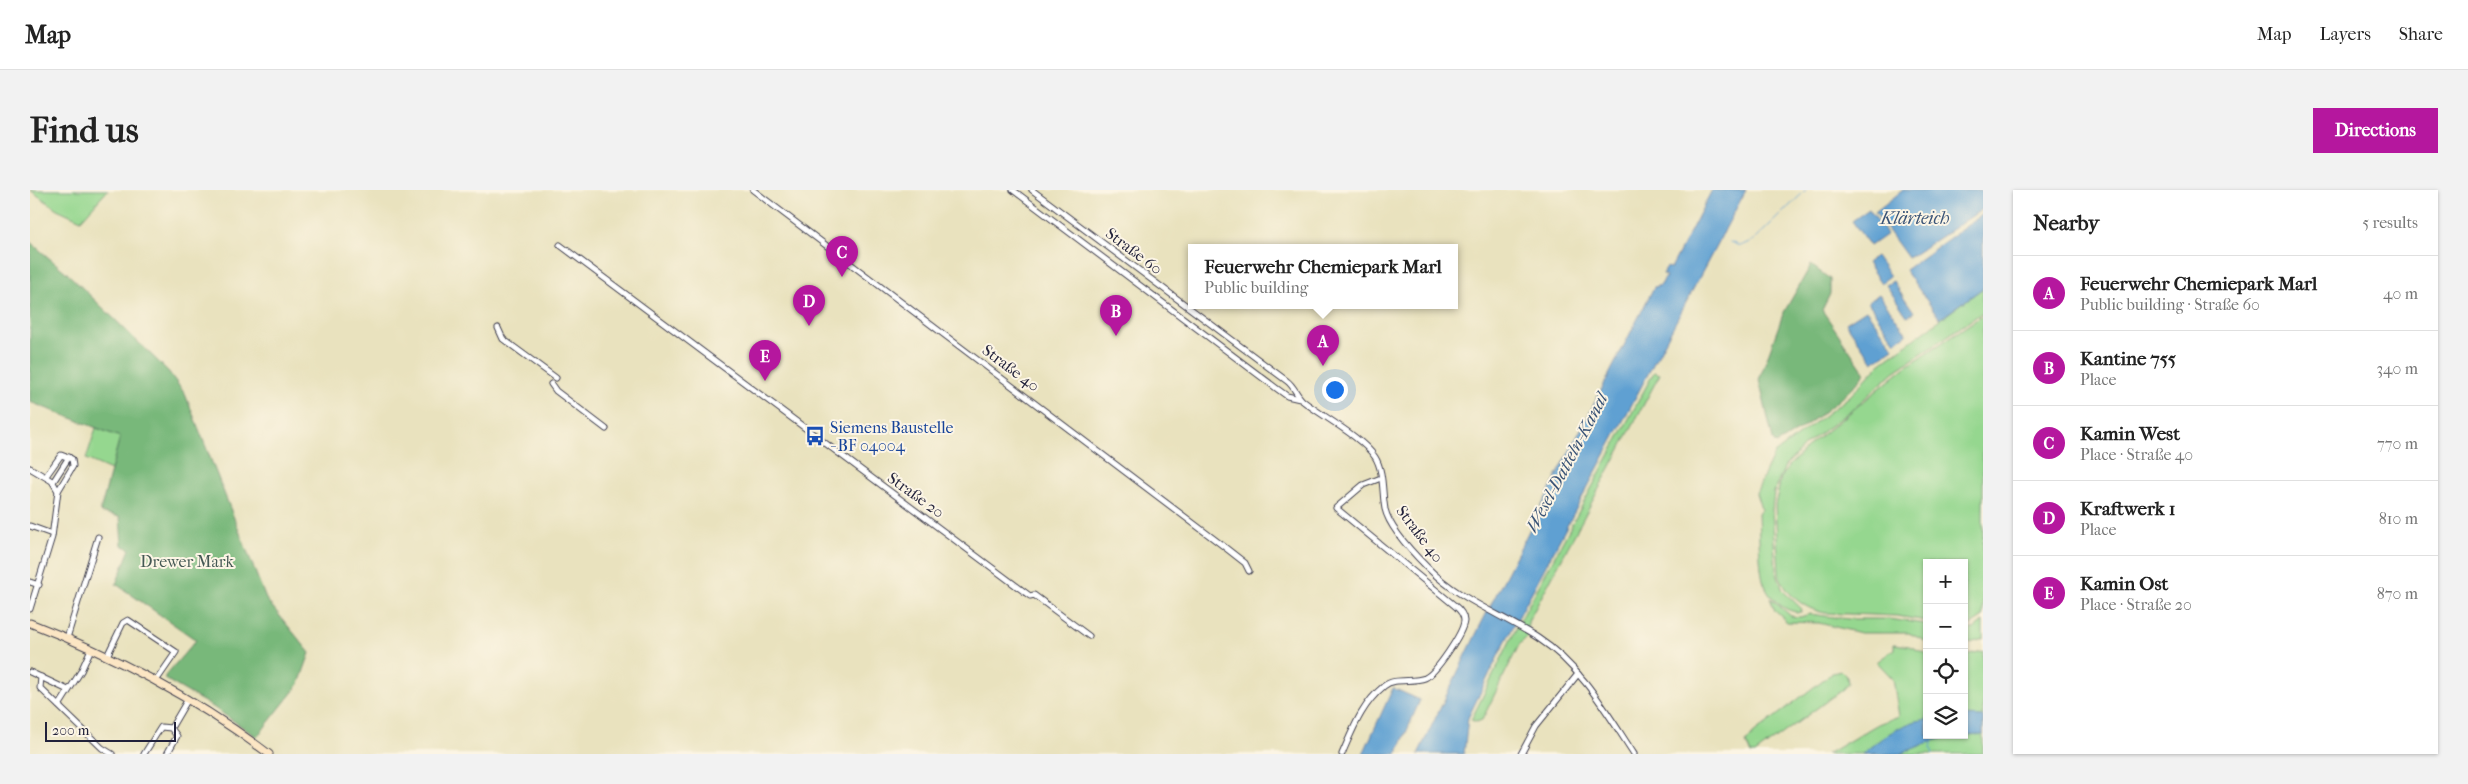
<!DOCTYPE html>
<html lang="en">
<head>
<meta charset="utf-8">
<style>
	body { margin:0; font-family:"IM FELL French Canon",serif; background:#f2f2f2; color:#222 }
	.controls { position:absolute; right:15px; bottom:15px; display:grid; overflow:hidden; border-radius:0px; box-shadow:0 1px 4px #0004 }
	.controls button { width:45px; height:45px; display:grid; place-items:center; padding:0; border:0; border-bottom:1px solid #e0e0e0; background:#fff; color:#222; font:25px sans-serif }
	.scale { position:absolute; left:15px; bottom:12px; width:131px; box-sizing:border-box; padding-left:5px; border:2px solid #22223b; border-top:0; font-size:14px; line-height:18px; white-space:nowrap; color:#22223b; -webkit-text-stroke:4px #fcf5e5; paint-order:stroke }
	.you { position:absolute; left:1304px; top:199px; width:18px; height:18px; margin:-12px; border:4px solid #fff; border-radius:50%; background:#1a73e8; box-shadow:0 0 0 8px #1a73e833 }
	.badge { display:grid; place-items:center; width:32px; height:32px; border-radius:50%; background:#b5179e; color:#fff; font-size:16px; font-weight:700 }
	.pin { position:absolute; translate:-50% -41px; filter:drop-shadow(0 1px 2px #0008) }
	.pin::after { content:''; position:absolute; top:26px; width:18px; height:15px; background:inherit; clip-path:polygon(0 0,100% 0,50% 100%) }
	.popup { position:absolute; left:1158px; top:54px; width:270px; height:65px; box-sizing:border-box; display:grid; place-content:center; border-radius:0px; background:#fff; filter:drop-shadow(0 1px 4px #0005); font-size:16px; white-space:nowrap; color:#767676 }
	.popup b { font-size:19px; color:#222 }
	.popup::after { content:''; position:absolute; left:50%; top:100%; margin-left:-10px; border:10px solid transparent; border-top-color:#fff }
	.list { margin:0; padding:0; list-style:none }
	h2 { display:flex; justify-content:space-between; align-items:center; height:65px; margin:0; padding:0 20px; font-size:21px }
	h2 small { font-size:16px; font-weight:400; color:#767676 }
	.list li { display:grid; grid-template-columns:32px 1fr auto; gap:15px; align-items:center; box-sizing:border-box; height:75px; padding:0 20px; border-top:1px solid #e0e0e0 }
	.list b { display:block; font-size:19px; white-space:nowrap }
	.list p { margin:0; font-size:16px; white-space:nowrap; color:#767676 }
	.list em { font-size:16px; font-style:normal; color:#767676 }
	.icon { flex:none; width:28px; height:28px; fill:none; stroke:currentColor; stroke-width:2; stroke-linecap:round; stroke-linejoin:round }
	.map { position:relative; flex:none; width:1953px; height:564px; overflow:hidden; border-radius:0px }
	header { display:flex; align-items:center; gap:30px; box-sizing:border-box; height:70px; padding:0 25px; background:#fff; border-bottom:1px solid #e0e0e0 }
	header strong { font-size:24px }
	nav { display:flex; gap:28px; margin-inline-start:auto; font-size:18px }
	.intro { display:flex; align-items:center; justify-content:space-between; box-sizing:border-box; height:120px; padding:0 30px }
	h1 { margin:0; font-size:35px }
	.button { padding:12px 22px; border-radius:0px; background:#b5179e; color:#fff; font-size:18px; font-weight:700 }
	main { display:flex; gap:30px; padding:0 30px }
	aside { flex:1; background:#fff; border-radius:0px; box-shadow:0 1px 4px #0004 }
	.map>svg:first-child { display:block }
</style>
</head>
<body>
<header>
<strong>Map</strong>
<nav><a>Map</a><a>Layers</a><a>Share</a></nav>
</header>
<div class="intro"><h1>Find us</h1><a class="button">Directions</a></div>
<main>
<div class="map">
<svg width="1953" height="564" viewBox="0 0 1953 564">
	<rect width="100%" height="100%" fill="#fcf5e5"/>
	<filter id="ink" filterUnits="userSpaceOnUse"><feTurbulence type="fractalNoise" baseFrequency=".02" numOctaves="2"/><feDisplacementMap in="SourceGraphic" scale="10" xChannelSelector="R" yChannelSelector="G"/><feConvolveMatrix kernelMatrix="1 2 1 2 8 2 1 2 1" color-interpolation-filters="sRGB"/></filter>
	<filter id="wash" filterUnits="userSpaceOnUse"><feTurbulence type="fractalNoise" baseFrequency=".0096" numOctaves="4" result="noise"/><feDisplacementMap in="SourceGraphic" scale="20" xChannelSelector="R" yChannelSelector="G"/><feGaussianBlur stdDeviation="1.12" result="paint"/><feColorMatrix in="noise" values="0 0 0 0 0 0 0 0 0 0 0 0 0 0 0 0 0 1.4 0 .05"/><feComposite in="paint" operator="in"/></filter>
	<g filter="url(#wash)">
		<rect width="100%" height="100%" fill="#e9e2be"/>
		<g fill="#95d78f" stroke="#5c7c65">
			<polygon points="0,0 78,0 51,30 27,19"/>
			<path d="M1953,98v24l-89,60 -39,35 -50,38 -20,21 -11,26 -2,18 4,61 7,20 19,18 -1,3c-16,1 -31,-13 -37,-29 -5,-13 -5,-53 -6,-70l3,-4 -5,-16 18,-39 76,-58 30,-32z"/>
			<path d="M1953,125v302l-12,8 -7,1v-63h-37v58l-30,-5 -72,-3c-21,-4 -40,-19 -46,-39l-4,-69 6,-27 7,-11 19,-20 99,-80z"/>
			<polygon points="1624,182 1630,184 1498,432 1497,447 1489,455 1452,530 1447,532 1441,530 1491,429"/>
			<polygon points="66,238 90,247 81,280 56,269"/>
			<polygon points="1740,408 1761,426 1770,427 1780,424 1818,429 1858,429 1897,434 1897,452 1879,443 1830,443 1789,433 1757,432 1745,421"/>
			<polygon points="1953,432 1953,449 1934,455 1934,440 1944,439"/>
			<polygon points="1864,454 1879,456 1897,464 1897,545 1934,545 1934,465 1953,461 1953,564 1797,564 1848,534 1869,526 1863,489 1847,472 1864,459"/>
			<polygon points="1811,481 1817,487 1818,493 1813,499 1725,564 1721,564 1716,553 1723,544 1802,483"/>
		</g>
		<g fill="#78b87a" stroke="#4d6d5a">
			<polygon points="0,52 37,83 138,181 155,204 236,409 280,463 269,494 227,547 183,517 135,489 135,486 166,450 86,394 100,359 92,355 90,327 70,322 90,247 0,212"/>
			<path d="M1781,75l19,14v15l-8,16 43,63c-12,19 -68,61 -89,71l-3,-4 -14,-60 24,-66z"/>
		</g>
		<g fill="#5fa0d2" stroke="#406186">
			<polygon points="1682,0 1716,0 1472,458 1438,528 1434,564 1388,564 1450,436 1624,97 1631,95 1636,86 1633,84 1637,77 1641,78"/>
			<polygon points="1873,0 1953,0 1953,19 1878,68 1845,22"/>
			<polygon points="1839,19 1857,44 1840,56 1822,31"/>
			<polygon points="1953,24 1953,98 1910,129 1875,80"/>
			<polygon points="1846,66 1860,86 1851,93 1837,73"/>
			<polygon points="1863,91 1884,122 1877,126 1856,95"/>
			<polygon points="1849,104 1877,144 1865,152 1838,112"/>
			<polygon points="1836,120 1864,158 1843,172 1816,133"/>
			<polygon points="1363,498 1390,510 1367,564 1333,564"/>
			<path d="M1934,526l19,1v18l-31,1 -20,5 -32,13h-38c19,-16 40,-32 65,-35v16h37z"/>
		</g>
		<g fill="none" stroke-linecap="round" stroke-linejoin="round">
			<g stroke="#5fa0d2" stroke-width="1">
				<polyline points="1700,52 1710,56 1724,50 1776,0"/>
				<polyline points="1903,564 1901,557 1903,550"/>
			</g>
		</g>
	</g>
	<g filter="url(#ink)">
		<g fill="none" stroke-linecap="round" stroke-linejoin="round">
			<defs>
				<g id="minor">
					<polyline points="723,0 1192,355 1215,373 1219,381"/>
					<polyline points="983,0 1246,198 1257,206 1270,209"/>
					<path d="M1002,0l255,191c7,5 10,15 16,20 19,15 60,37 72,56 9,14 7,36 10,52 4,18 29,45 42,58 32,33 74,47 111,71 43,28 69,75 96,116"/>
					<polyline points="530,55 1000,406 1004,405 1059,446"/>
					<polyline points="468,138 473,149 526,188"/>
					<polyline points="521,194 526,201 576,239"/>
					<polyline points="0,278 22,291 28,301 22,347 0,419"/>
					<polyline points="16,286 31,265 42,269 43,276 28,301"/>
					<polyline points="23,292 39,267"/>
					<polyline points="0,336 22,344"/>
					<polyline points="0,392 9,395"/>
					<polyline points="37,448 68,347"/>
					<polyline points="77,466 93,433 98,430 146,462 126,491"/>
					<polyline points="0,482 38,500"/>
					<polyline points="11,487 10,498 72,558 82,564"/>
					<polyline points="29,516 51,481 61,459"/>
					<polyline points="141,538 158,509"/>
					<polyline points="114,564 131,537 141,538 147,546 137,564"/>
					<path d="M1312,564c11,-25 20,-50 42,-68 11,-9 29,-3 41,-8 11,-5 38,-45 39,-57 0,-7 -5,-12 -10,-16l-118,-97 27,-23 18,-7"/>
					<polyline points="1491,564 1506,536 1548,484"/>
				</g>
				<path id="secondary" d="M0,433c85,33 166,76 239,131"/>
			</defs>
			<use href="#minor" stroke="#403f4f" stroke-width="7"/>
			<use href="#secondary" stroke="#403f4f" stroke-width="9"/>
			<use href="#minor" stroke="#fff" stroke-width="5"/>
			<use href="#secondary" stroke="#fce6c4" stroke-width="7"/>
		</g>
	</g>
	<defs>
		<symbol id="bus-bare" viewBox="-9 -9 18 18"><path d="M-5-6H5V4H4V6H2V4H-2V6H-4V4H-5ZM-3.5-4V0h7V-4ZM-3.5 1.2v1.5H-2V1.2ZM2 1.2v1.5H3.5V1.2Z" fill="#1a4fb4" stroke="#fcf5e5" stroke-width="2.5" paint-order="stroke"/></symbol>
	</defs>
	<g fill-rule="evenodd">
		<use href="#bus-bare" x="771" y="232" width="28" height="28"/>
	</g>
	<g text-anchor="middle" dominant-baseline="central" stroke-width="4" stroke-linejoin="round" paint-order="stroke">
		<g font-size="16" fill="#22223b" stroke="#fcf5e5">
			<text transform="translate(1104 61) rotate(37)">Straße 60</text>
			<text transform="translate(981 178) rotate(37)">Straße 40</text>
			<text transform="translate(886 305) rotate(36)">Straße 20</text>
			<text transform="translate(1390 344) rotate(53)">Straße 40</text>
		</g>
		<g font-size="16" fill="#164399" stroke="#fcf5e5" text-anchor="start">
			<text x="800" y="237">Siemens Baustelle<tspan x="800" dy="18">- BF 04004</tspan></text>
		</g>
		<g font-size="16" fill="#445854" stroke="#fcf5e5">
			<text x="157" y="371">Drewer Mark</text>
		</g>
		<g font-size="18" font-style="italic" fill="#3a5477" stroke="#fcf5e5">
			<text x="1885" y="28">Klärteich</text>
			<text transform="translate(1537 273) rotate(-62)">Wesel-Datteln-Kanal</text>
		</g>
	</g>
</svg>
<div class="controls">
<button>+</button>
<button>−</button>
<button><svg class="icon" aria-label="locate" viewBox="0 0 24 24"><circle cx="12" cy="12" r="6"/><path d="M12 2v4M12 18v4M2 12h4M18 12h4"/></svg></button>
<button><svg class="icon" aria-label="layers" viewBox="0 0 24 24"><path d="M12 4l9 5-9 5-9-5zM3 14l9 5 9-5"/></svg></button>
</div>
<div class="scale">200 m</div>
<div class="you"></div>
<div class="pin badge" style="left:1293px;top:176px">A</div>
<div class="popup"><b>Feuerwehr Chemiepark Marl</b>Public building</div>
<div class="pin badge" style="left:1086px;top:146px">B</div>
<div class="pin badge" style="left:812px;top:87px">C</div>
<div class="pin badge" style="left:779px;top:136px">D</div>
<div class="pin badge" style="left:735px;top:191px">E</div>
</div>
<aside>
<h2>Nearby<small>5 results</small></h2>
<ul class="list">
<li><span class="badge">A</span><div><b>Feuerwehr Chemiepark Marl</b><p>Public building · Straße 60</p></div><em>40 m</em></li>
<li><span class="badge">B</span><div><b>Kantine 755</b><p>Place</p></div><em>340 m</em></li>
<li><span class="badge">C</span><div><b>Kamin West</b><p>Place · Straße 40</p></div><em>770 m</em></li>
<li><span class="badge">D</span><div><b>Kraftwerk 1</b><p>Place</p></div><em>810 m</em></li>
<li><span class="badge">E</span><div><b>Kamin Ost</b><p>Place · Straße 20</p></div><em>870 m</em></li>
</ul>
</aside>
</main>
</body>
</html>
